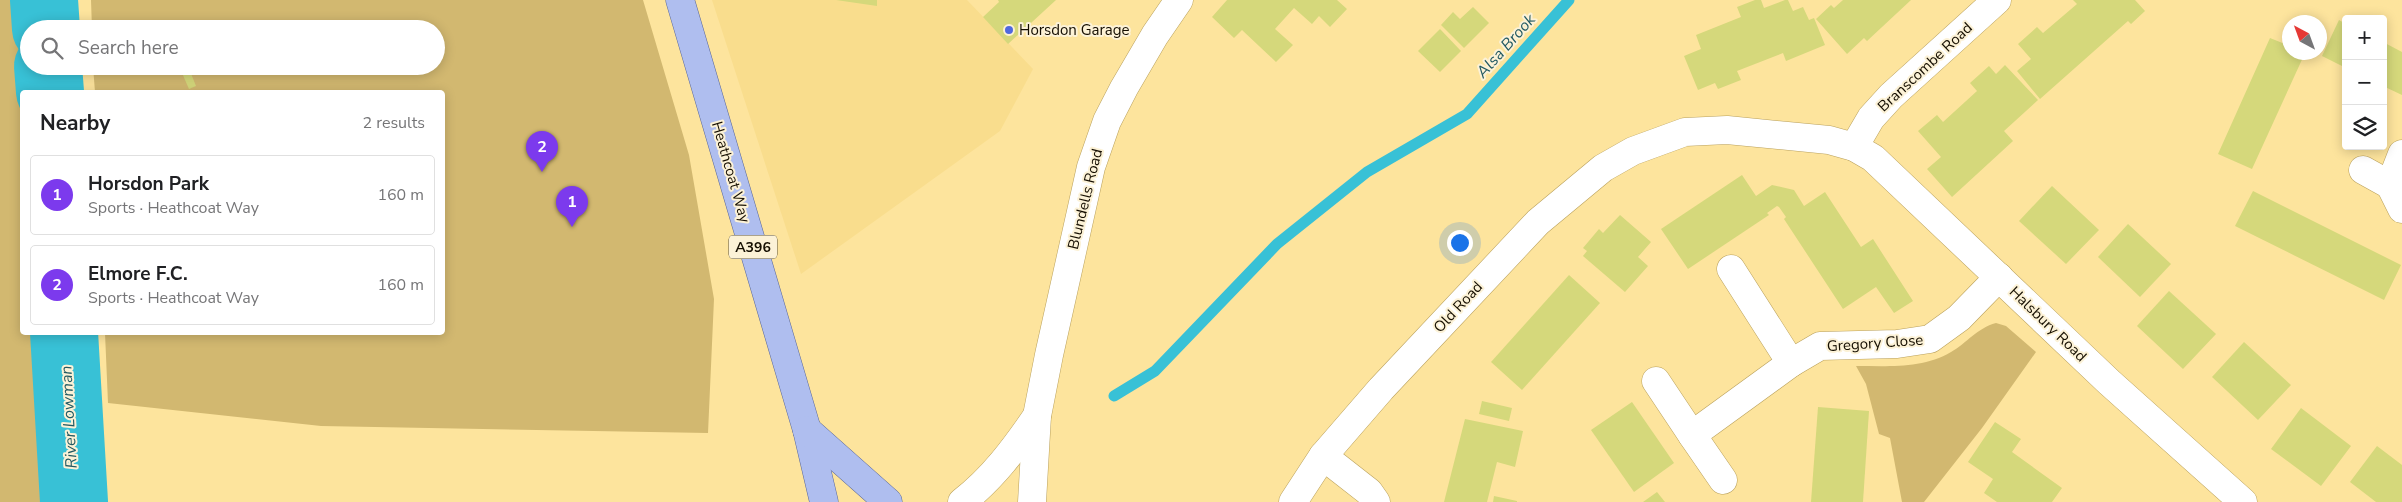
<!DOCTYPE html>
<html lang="en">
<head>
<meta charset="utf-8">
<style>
	body { margin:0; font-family:"Nunito Sans",sans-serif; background:#f2f2f2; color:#202124 }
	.controls { position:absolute; right:15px; top:15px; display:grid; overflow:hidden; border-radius:5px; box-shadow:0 2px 12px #0003 }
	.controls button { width:45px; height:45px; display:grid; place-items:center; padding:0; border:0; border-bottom:1px solid #e0e0e0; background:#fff; color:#202124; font:25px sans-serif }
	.compass { position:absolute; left:2282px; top:15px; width:45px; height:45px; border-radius:50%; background:#fff; box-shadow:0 2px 12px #0003; rotate:319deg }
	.you { position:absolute; left:1459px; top:242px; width:18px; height:18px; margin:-12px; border:4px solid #fff; border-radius:50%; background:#1a73e8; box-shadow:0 0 0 8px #1a73e833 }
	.badge { display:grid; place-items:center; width:32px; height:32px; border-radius:50%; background:#7c3aed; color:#fff; font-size:16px; font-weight:700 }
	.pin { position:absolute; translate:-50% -41px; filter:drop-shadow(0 1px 2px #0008) }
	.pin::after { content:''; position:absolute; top:26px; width:18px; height:15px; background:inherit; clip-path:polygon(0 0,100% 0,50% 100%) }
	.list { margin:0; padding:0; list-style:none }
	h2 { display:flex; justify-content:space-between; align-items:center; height:65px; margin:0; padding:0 20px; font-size:21px }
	h2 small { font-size:16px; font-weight:400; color:#757577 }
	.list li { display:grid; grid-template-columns:32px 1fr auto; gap:15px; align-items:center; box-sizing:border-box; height:80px; margin:0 10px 10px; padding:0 10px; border:1px solid #e0e0e0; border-radius:5px }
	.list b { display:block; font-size:19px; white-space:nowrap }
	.list p { margin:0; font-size:16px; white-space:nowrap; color:#757577 }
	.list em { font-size:16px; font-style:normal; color:#757577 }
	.icon { flex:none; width:28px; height:28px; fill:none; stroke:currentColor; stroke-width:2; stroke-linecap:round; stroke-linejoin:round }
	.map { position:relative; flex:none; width:2402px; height:502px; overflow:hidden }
	.search { position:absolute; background:#fff; box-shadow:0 2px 12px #0003; left:20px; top:20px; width:425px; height:55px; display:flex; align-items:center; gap:12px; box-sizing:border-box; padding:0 18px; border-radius:28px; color:#757577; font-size:19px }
	.panel { position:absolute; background:#fff; box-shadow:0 2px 12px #0003; left:20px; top:90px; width:425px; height:245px; border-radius:5px }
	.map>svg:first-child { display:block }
</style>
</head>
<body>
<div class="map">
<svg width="2402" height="502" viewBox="0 0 2402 502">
	<rect width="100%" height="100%" fill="#fde49d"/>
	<polygon fill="#f9dd8d" points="712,0 967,0 1033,69 1000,131 801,274"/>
	<g fill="#d2b870">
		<polygon points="0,0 30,0 32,29 29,29 29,66 33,66 34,92 22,92 22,332 45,333 52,502 0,502"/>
		<polygon points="91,0 643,0 689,155 714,299 708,433 321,426 108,403 105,333 442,332 442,92 95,92 93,66 436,66 436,29 92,29"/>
		<path d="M1996,323l10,3 30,26 -54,76 -58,74h-22l-12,-64 -11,-4 -13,-50 -10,-18c31,0 67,3 95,-14 16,-9 26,-24 45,-29z"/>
	</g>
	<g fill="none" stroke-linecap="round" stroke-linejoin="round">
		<polyline stroke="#38c1d6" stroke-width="11" points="1114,396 1155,371 1277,244 1367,172 1467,114 1569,0"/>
		<g stroke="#38c1d6" stroke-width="68">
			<polyline points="44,0 46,29"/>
			<polyline points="48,66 50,92"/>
			<polyline points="64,332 74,502"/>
		</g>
	</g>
	<g fill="#d5d87b">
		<polygon points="836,0 877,0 877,6"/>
		<polygon points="998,0 1056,0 1008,44 983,17 999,2"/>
		<polygon points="1227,0 1337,0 1347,9 1330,27 1319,16 1312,24 1294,8 1275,29 1293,45 1276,62 1242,30 1234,38 1212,17"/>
		<polygon points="1755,0 1761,0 1764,8 1785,0 1788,0 1793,11 1803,7 1809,20 1814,18 1825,45 1786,61 1783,53 1737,71 1741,80 1718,89 1715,83 1698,90 1684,56 1701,49 1696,35 1741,17 1737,7"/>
		<polygon points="1843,0 1911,0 1867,41 1864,38 1847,54 1816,19 1831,5 1834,8"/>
		<polygon points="2073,0 2135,0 2145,11 2131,24 2128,21 2040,99 2017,71 2031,59 2018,44 2037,27 2043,33 2077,4"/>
		<polygon points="1473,7 1489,23 1464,48 1441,25 1453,12 1460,19"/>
		<polygon points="2339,20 2346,24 2346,68 2322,56"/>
		<polygon points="1440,29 1461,51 1440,72 1418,51"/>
		<polygon points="2270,38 2290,46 2290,52 2305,53 2252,169 2218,154"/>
		<polygon points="2383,42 2402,52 2402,95 2383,86"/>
		<polygon points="2005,65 2038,100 2004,131 2013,141 1952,197 1927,169 1941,157 1918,131 1937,115 1943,122 1977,91 1970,83 1989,66 1996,74"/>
		<polygon points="179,66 188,66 196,86 189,89"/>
		<polygon points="1742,175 1756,196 1772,185 1794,190 1804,206 1825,192 1861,247 1873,239 1913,301 1894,313 1876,287 1843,309 1784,219 1786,217 1779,207 1777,206 1767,213 1769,215 1688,269 1661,229"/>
		<polygon points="2052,186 2099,230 2066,264 2019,221"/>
		<polygon points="2253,191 2401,265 2384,300 2235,226"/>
		<polygon points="1620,215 1651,242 1638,257 1648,266 1625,292 1583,256 1587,251 1583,248 1599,229 1603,233"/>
		<polygon points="2128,224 2171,264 2140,297 2098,257"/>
		<polygon points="1569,275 1600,303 1522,390 1491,362"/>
		<polygon points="2169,291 2216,334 2183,369 2137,326"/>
		<polygon points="2244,342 2291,385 2258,420 2212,377"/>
		<polygon points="1482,401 1512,408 1509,421 1479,414"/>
		<polygon points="1632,402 1674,463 1634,492 1591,430"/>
		<polygon points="1818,407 1869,411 1863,502 1811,502"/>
		<polygon points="2301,408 2351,446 2321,486 2271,449"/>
		<polygon points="1465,419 1523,431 1515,467 1497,462 1487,502 1444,502"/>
		<polygon points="1995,422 2021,439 2012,452 2062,488 2052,502 1997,502 1984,493 1993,479 1968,462"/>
		<polygon points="2377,446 2402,465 2402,502 2376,502 2350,482"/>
		<polygon points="1657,492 1665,502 1643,502"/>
		<polygon points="1494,496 1517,501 1517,502 1493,502"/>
	</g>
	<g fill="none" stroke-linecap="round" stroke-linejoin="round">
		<defs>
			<g id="minor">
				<polyline points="1854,147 1871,118 1891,96 1997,0"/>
				<polyline points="2363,170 2390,185 2402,154"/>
				<polyline points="2390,185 2402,209"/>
				<polyline points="1731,269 1791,363"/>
				<polyline points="1656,381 1692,435"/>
				<polyline points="1323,456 1369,492 1376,502"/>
				<polyline points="1723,480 1692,435 1791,363 1820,346 1897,344 1930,339 1959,318 1999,277"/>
				<polyline points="1293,502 1323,456 1381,389 1538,222 1603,168 1633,151 1685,132 1727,130 1829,140 1854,147 1873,158 2109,382 2243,502"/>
			</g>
			<g id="tertiary">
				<path d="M962,502c31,-24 53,-54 75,-86"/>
				<polyline points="1032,502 1037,416 1049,355 1091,167 1107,121 1124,88 1155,35 1179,0"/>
			</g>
			<g id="primary">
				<polyline points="680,0 807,430 824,502"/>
				<polyline points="807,430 888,502"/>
			</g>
		</defs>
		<use href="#minor" stroke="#baa15c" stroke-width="29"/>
		<use href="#tertiary" stroke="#baa15c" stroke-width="29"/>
		<use href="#primary" stroke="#576495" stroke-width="29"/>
		<use href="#minor" stroke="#fff" stroke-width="28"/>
		<use href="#tertiary" stroke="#fff" stroke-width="28"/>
		<use href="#primary" stroke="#afbeef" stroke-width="28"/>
	</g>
	<circle fill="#4f69de" stroke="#fcf2d7" stroke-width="2" cx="1009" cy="30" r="5"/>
	<g text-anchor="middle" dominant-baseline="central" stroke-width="4" stroke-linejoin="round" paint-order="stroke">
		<rect fill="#fcf2d7" stroke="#5a5240" stroke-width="1" x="729" y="235.5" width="48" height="23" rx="4"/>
		<g font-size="14" font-weight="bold" fill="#150e00">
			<text x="753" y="247">A396</text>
		</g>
		<g font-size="15" fill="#150e00" stroke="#fcf2d7" text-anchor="start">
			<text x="1019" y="30">Horsdon Garage</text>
		</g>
		<g font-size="15" fill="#150e00" stroke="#fcf2d7">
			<text transform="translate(1925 67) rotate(-43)">Branscombe Road</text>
			<text transform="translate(731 172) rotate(74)">Heathcoat Way</text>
			<text transform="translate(1085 199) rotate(-76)">Blundells Road</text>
			<text transform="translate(1458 307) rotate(-47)">Old Road</text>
			<text transform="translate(2048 324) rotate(44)">Halsbury Road</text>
			<text transform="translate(1875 343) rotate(-4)">Gregory Close</text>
		</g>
		<g font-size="16" font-style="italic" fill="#225962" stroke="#fcf2d7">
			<text transform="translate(1506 46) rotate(-48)">Alsa Brook</text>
			<text transform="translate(69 417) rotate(-93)">River Lowman</text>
		</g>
	</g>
</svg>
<div class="controls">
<button>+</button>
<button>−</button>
<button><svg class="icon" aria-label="layers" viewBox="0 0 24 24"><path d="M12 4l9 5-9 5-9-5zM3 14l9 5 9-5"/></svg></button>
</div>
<svg class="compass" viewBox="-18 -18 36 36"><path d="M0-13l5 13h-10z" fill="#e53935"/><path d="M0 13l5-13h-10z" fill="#757577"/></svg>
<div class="you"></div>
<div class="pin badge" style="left:572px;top:227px">1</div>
<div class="pin badge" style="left:542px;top:172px">2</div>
<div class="search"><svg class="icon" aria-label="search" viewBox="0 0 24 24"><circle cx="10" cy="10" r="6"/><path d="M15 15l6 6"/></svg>Search here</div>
<section class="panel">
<h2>Nearby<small>2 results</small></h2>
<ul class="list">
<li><span class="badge">1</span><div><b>Horsdon Park</b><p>Sports · Heathcoat Way</p></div><em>160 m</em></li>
<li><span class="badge">2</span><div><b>Elmore F.C.</b><p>Sports · Heathcoat Way</p></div><em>160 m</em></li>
</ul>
</section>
</div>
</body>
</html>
